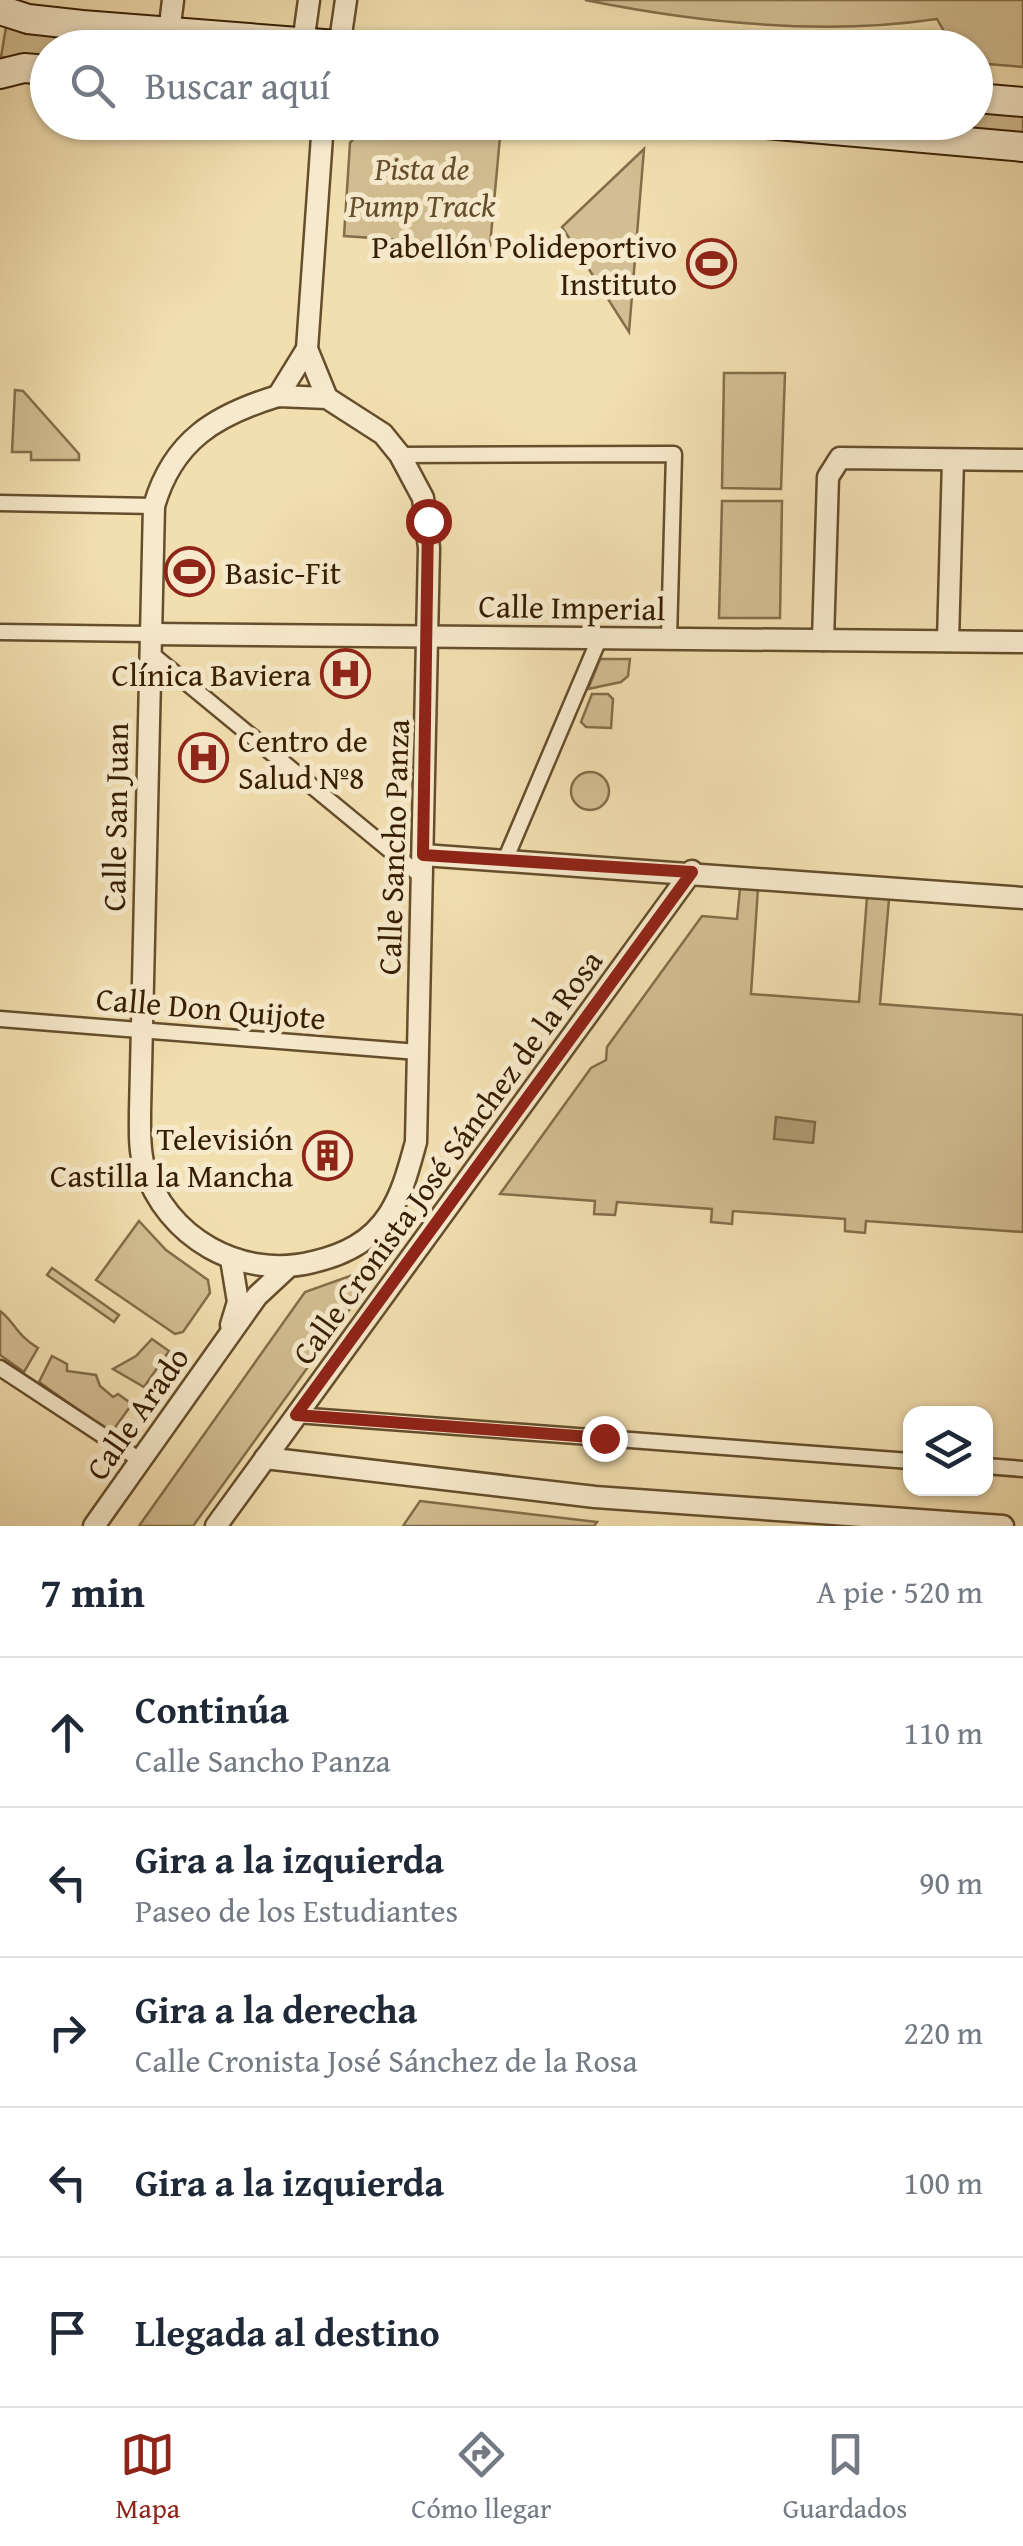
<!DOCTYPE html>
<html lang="es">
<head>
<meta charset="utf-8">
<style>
	body { margin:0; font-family:"Gentium Book Plus",serif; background:#f6f6f7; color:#1f2937 }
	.controls { position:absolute; right:30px; bottom:30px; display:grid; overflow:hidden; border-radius:20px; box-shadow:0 2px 8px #0004 }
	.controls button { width:90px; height:90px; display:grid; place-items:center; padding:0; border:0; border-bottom:2px solid #e0e1e3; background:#fff; color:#1f2937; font:50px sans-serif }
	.stop { position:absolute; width:30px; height:30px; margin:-22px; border:8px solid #8f2418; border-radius:50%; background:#fff }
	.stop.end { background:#8f2418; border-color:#fff; box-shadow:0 2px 10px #0008 }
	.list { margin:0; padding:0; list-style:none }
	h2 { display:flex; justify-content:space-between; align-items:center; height:130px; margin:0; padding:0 40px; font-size:42px }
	h2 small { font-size:32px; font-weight:400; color:#747a83 }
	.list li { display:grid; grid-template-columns:65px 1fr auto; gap:30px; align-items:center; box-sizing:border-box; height:150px; padding:0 40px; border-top:2px solid #e0e1e3 }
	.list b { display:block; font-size:38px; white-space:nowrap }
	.list p { margin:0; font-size:32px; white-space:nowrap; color:#747a83 }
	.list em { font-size:32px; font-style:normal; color:#747a83 }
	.icon { flex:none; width:55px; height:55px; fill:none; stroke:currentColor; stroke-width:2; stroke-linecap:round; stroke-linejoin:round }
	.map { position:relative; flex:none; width:1023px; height:1526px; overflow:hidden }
	.search { position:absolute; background:#fff; box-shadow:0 2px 8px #0004; left:30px; right:30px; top:30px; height:110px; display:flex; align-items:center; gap:25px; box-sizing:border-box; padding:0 35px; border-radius:55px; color:#747a83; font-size:38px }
	.sheet { height:880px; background:#fff }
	nav { display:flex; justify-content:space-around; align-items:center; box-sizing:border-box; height:140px; border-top:2px solid #e0e1e3; background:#fff; font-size:28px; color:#747a83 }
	nav a { display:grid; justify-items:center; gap:5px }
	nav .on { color:#8f2418 }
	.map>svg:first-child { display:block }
</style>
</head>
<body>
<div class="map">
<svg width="1023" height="1526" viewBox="0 0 1023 1526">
	<rect width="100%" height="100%" fill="#f2dfb0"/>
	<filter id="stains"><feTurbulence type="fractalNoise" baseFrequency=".002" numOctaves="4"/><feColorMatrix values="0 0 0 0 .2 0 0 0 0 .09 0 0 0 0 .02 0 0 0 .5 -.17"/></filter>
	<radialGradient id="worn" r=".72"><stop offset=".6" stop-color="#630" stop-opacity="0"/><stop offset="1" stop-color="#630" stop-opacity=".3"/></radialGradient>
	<g fill="#d2be92" stroke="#846e49" stroke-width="2.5">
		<path d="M585,0h438v67l-47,-4v-15l-23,-1 -16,-28c-115,17 -238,4 -352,-19z"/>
		<polygon points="6,27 60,34 68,47 48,48 47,58 1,57"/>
		<polygon points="976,108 1023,112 1023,134 889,123 976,122"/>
		<polygon points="363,127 500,137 490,246 344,236 350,143"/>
		<polygon points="644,149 629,332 562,227"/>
		<polygon points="724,373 785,373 781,489 722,488"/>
		<polygon points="15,390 23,391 79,454 79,460 31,460 31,452 12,452"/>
		<polygon points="722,501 782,501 780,618 719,618"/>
		<polygon points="600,659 630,659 628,676 621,682 588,689"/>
		<polygon points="592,694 608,694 613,699 611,728 586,727 581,722"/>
		<circle cx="590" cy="791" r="19"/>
		<polygon points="740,888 758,888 751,994 859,1002 867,897 889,899 880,1004 1023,1015 1023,1232 866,1221 865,1233 845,1231 845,1219 733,1211 732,1224 711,1222 712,1209 617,1202 615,1215 594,1214 595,1201 500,1194 591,1068 606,1060 607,1047 702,916 737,919"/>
		<polygon points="139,1221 166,1250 208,1280 210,1293 183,1332 175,1334 96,1280"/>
		<polygon points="52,1268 119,1315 114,1322 47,1275"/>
		<polygon points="364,1271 373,1277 193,1526 139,1526 305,1292"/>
		<path d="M0,1311c15,11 15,23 38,37l-14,24 -24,-17z"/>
		<polygon points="152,1339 169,1351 144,1387 113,1369 136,1356"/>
		<polygon points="52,1356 67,1364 67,1371 96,1375 100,1386 113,1397 118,1394 132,1404 111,1433 39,1382"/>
		<polygon points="420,1501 597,1522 594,1526 403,1526"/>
	</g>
	<polygon fill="#b29d74" stroke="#806a46" stroke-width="2.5" points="776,1117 815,1122 813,1143 774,1139"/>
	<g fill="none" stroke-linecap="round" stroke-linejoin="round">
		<defs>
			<g id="pedestrian">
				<polyline points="400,455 674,454 669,638"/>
				<polyline points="0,503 154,506"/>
				<polyline points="0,632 148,634"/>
				<polyline points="148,651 421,876"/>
				<polyline points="506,858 600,637"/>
				<polyline points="0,1019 418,1052"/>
				<polyline points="0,1368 140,1460"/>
				<polyline points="296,1415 910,1461"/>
				<polyline points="986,1466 1023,1469"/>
			</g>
			<g id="minor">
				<polyline points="169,33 173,0"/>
				<polyline points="81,48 82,25"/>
				<polyline points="309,48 303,43 309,0"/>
				<polyline points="339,48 346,0"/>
				<polyline points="323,122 307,349 327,398"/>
				<path d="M278,396l49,2 56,36 17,21 23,43 6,50 -13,594c-7,25 -13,50 -27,72 -18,28 -45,41 -76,48 -72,18 -147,-24 -169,-96 -5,-17 -4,-36 -4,-54l14,-606c19,-66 62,-91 124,-110z"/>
				<polyline points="278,396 307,349"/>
				<polyline points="148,634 1023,642"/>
				<polyline points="823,640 828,477 840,458 1023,460"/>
				<polyline points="948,641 953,460"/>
				<polyline points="423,855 1023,898"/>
				<polyline points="231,1259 238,1302 231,1325"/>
				<polyline points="265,1458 595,1497 1003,1526"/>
				<polyline points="94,1526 257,1296 286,1269"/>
				<polyline points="216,1526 692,871"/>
			</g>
			<g id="secondary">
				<polyline points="0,10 28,19 82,25 375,48"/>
				<polyline points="0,74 24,68 48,70"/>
				<polyline points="976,98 1023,102"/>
				<polyline points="743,122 1023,147"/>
			</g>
		</defs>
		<use href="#pedestrian" stroke="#654e2c" stroke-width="19"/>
		<use href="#minor" stroke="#654e2c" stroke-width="25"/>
		<use href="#secondary" stroke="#361e00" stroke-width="32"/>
		<use href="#pedestrian" stroke="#f7eacc" stroke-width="14"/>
		<use href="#minor" stroke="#f7eacc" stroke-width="20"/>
		<use href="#secondary" stroke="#f7eacc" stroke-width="28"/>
	</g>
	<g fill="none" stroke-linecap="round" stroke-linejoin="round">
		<polyline stroke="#8f2418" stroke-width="12" points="428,521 423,855 692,872 296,1415 604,1438"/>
	</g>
	<defs>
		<symbol id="stadium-ring" viewBox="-11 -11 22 22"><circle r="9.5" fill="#f7eacc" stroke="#8f2418" stroke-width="1.5"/><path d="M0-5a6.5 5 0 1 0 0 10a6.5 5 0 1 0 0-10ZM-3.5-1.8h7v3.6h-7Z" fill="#8f2418"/></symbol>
		<symbol id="hospital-ring" viewBox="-11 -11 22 22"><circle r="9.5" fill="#f7eacc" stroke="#8f2418" stroke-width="1.5"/><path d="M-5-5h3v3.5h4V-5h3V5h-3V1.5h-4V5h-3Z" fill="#8f2418"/></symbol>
		<symbol id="building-ring" viewBox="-11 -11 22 22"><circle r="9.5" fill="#f7eacc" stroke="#8f2418" stroke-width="1.5"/><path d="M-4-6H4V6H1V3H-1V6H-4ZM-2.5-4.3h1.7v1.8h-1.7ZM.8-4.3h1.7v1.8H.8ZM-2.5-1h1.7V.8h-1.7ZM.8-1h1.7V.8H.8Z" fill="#8f2418"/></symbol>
	</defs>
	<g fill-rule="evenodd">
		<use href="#stadium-ring" x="684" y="236" width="55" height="55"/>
		<use href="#stadium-ring" x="162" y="544" width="55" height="55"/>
		<use href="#hospital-ring" x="318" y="646" width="55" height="55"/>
		<use href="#hospital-ring" x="176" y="730" width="55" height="55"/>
		<use href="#building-ring" x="300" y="1128" width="55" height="55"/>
	</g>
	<g text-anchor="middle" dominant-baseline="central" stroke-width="10" stroke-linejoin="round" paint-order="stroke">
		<g font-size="32" font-style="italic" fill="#654e2c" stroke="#f7eacc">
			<text x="422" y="168">Pista de<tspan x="422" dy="37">Pump Track</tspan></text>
		</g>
		<g font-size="32" fill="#361e00" stroke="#f7eacc" text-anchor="end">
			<text x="677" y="246">Pabellón Polideportivo<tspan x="677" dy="37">Instituto</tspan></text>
			<text x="225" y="572" text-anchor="start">Basic-Fit</text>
			<text x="311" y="674">Clínica Baviera</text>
			<text x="238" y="740" text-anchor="start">Centro de<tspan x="238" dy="37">Salud Nº8</tspan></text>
			<text x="293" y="1138">Televisión<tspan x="293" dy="37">Castilla la Mancha</tspan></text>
		</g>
		<g font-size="32" fill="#361e00" stroke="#f7eacc">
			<text transform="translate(572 607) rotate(1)">Calle Imperial</text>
			<text transform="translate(115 817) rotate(-89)">Calle San Juan</text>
			<text transform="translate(393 847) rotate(-88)">Calle Sancho Panza</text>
			<text transform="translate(211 1008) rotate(5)">Calle Don Quijote</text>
			<text transform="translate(447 1157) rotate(-54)">Calle Cronista José Sánchez de la Rosa</text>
			<text transform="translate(137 1413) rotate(-55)">Calle Arado</text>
		</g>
	</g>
	<rect width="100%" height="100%" filter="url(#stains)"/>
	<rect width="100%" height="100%" fill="url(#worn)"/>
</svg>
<div class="controls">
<button><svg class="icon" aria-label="layers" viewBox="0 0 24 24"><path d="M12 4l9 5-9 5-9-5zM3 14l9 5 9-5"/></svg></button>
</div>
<div class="stop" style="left:428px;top:521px"></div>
<div class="stop end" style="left:604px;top:1438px"></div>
<div class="search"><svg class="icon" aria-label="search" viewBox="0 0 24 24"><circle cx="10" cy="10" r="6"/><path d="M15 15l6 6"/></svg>Buscar aquí</div>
</div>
<section class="sheet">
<h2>7 min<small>A pie · 520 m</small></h2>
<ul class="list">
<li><svg class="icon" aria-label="ahead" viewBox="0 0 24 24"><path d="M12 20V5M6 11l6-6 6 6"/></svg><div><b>Continúa</b><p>Calle Sancho Panza</p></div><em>110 m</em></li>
<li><svg class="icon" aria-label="left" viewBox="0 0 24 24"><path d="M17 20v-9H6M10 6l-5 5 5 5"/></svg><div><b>Gira a la izquierda</b><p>Paseo de los Estudiantes</p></div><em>90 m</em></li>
<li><svg class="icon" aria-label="right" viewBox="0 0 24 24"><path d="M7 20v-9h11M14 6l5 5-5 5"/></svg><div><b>Gira a la derecha</b><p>Calle Cronista José Sánchez de la Rosa</p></div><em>220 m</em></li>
<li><svg class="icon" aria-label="left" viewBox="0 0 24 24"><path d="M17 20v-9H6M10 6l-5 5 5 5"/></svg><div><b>Gira a la izquierda</b></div><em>100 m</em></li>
<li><svg class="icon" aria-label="arrive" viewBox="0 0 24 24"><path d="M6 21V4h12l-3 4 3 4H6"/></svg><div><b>Llegada al destino</b></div></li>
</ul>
</section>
<nav>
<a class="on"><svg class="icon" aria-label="map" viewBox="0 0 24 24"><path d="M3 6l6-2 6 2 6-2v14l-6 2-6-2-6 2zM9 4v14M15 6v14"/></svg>Mapa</a>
<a><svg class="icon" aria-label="directions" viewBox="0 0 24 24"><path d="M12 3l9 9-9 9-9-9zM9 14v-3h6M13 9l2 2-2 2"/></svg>Cómo llegar</a>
<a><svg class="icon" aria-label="saved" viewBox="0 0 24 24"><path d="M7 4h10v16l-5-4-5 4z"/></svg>Guardados</a>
</nav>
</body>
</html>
